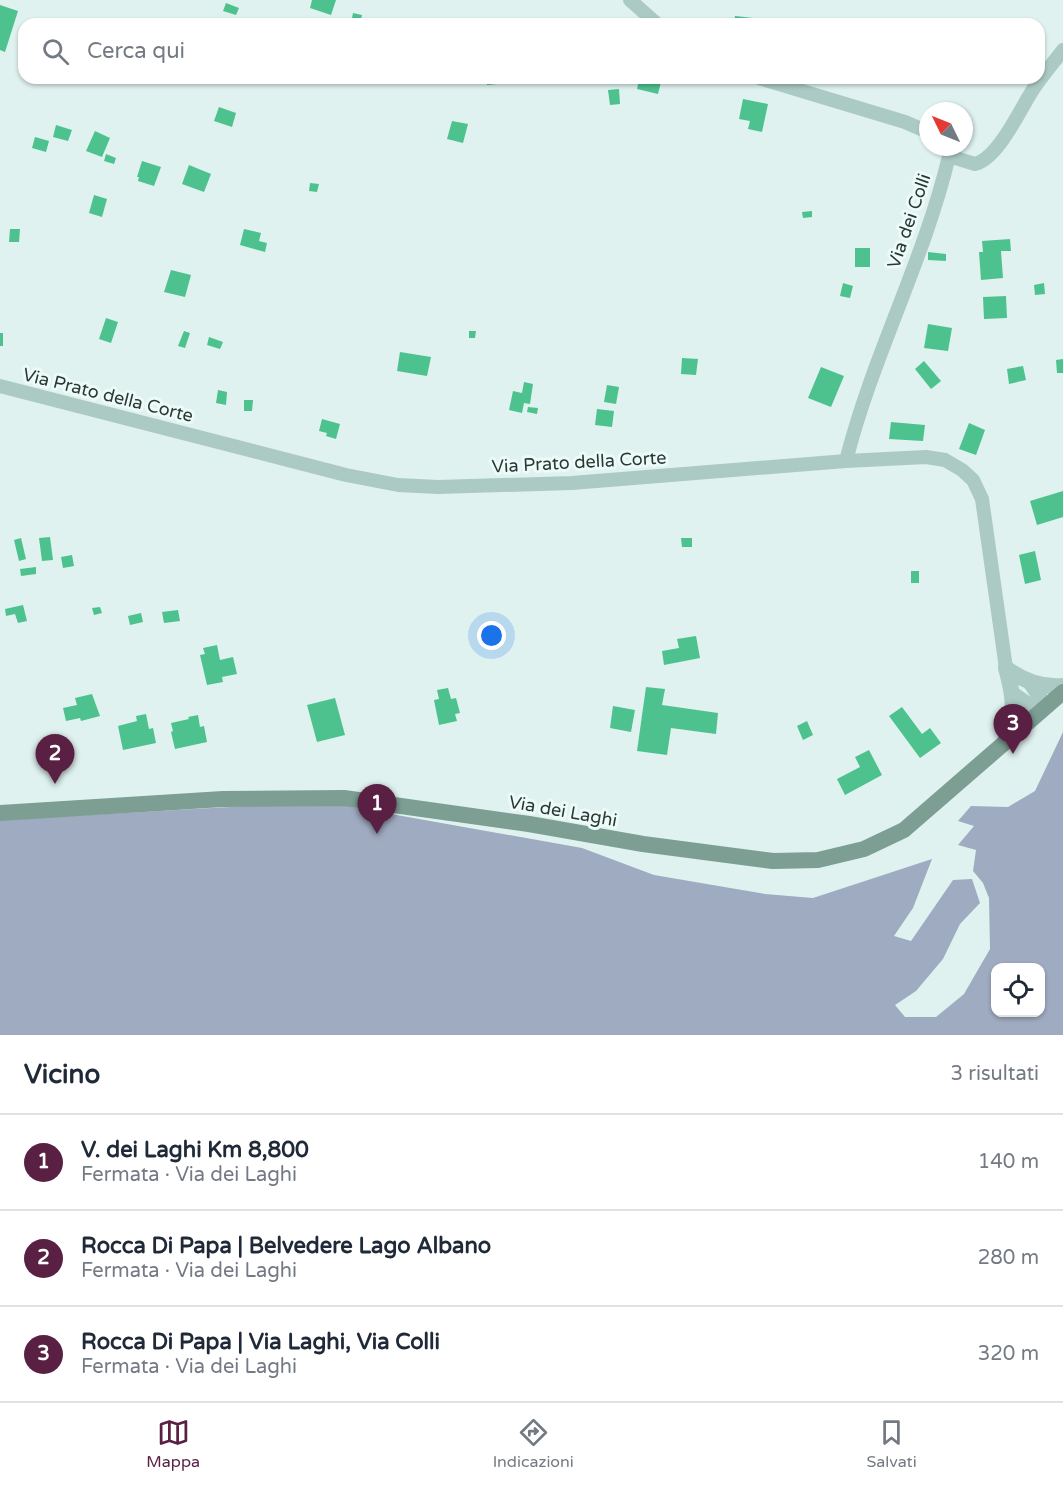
<!DOCTYPE html>
<html lang="it">
<head>
<meta charset="utf-8">
<style>
	body { margin:0; font-family:"Varela Round",sans-serif; background:#f6f6f7; color:#1f2937 }
	.controls { position:absolute; right:18px; bottom:18px; display:grid; overflow:hidden; border-radius:12px; box-shadow:0 2px 4px #0004 }
	.controls button { width:54px; height:54px; display:grid; place-items:center; padding:0; border:0; border-bottom:2px solid #e0e1e3; background:#fff; color:#1f2937; font:30px sans-serif }
	.compass { position:absolute; left:919px; top:102px; width:54px; height:54px; border-radius:50%; background:#fff; box-shadow:0 2px 4px #0004; rotate:313deg }
	.you { position:absolute; left:492px; top:636px; width:21px; height:21px; margin:-15px; border:4px solid #fff; border-radius:50%; background:#1a73e8; box-shadow:0 0 0 9px #1a73e833 }
	.badge { display:grid; place-items:center; width:39px; height:39px; border-radius:50%; background:#592044; color:#fff; font-size:20px; font-weight:700 }
	.pin { position:absolute; translate:-50% -50px; filter:drop-shadow(0 2px 3px #0008) }
	.pin::after { content:''; position:absolute; top:32px; width:21px; height:18px; background:inherit; clip-path:polygon(0 0,100% 0,50% 100%) }
	.list { margin:0; padding:0; list-style:none }
	h2 { display:flex; justify-content:space-between; align-items:center; height:78px; margin:0; padding:0 24px; font-size:26px }
	h2 small { font-size:20px; font-weight:400; color:#747a83 }
	.list li { display:grid; grid-template-columns:39px 1fr auto; gap:18px; align-items:center; box-sizing:border-box; height:96px; padding:0 24px; border-top:2px solid #e0e1e3 }
	.list b { display:block; font-size:22px; white-space:nowrap }
	.list p { margin:0; font-size:20px; white-space:nowrap; color:#747a83 }
	.list em { font-size:20px; font-style:normal; color:#747a83 }
	.icon { flex:none; width:33px; height:33px; fill:none; stroke:currentColor; stroke-width:2; stroke-linecap:round; stroke-linejoin:round }
	.map { position:relative; flex:none; width:1063px; height:1035px; overflow:hidden }
	.search { position:absolute; background:#fff; box-shadow:0 2px 4px #0004; left:18px; right:18px; top:18px; height:66px; display:flex; align-items:center; gap:15px; box-sizing:border-box; padding:0 21px; border-radius:18px; color:#747a83; font-size:22px }
	.sheet { height:366px; background:#fff }
	nav { display:flex; justify-content:space-around; align-items:center; box-sizing:border-box; height:84px; border-top:2px solid #e0e1e3; background:#fff; font-size:16px; color:#747a83 }
	nav a { display:grid; justify-items:center; gap:3px }
	nav .on { color:#592044 }
	.map>svg:first-child { display:block }
</style>
</head>
<body>
<div class="map">
<svg width="1063" height="1035" viewBox="0 0 1063 1035">
	<rect width="100%" height="100%" fill="#dff2ef"/>
	<path fill="#9fabc1" fill-rule="evenodd" d="M1063,732v303h-1063v-215l281,-16h54l247,44 72,27 111,19 48,4 119,-39 -19,49 -19,28 17,5 42,-61 19,-1 8,24 -20,21 -17,35 -27,32 -21,14 10,12h31l28,-23 26,-45 -1,-51 -6,-15 -10,-12 3,-21 -18,-5 16,-19 -16,-5 13,-15 37,1 27,-16zM996,968h44v44h-44z"/>
	<g fill="#4dc28e">
		<polygon points="312,0 336,0 331,15 310,8"/>
		<polygon points="226,3 239,8 236,15 223,11"/>
		<polygon points="0,5 18,11 5,52 0,50"/>
		<polygon points="353,13 362,15 360,24 351,24"/>
		<polygon points="735,16 753,18 752,24 734,24"/>
		<polygon points="486,78 496,78 497,84 487,85"/>
		<polygon points="648,78 662,78 658,94 637,89 639,80 647,81"/>
		<polygon points="619,89 620,104 610,105 608,90"/>
		<polygon points="743,99 768,104 762,132 748,129 750,121 739,119"/>
		<polygon points="219,107 236,113 232,127 214,121"/>
		<polygon points="452,121 468,124 463,143 447,139"/>
		<polygon points="56,125 72,130 68,141 53,137"/>
		<polygon points="95,131 110,138 102,157 86,151"/>
		<polygon points="35,137 49,141 46,152 32,148"/>
		<polygon points="106,154 116,158 114,164 104,161"/>
		<polygon points="142,161 161,167 154,186 138,181 139,177 137,177"/>
		<polygon points="189,165 211,174 204,192 182,184"/>
		<polygon points="310,183 319,184 317,192 309,191"/>
		<polygon points="94,195 107,199 102,217 89,213"/>
		<polygon points="812,211 812,217 803,218 802,212"/>
		<polygon points="10,229 20,229 19,242 9,242"/>
		<polygon points="244,229 261,233 259,241 267,243 265,252 240,245"/>
		<polygon points="1010,239 1011,251 1001,251 1003,278 981,280 979,252 983,252 982,241"/>
		<rect x="855" y="248" width="15" height="19"/>
		<polygon points="928,252 946,254 946,261 928,260"/>
		<polygon points="171,270 191,275 185,297 164,292"/>
		<polygon points="843,283 853,286 850,298 840,296"/>
		<polygon points="1044,283 1045,294 1035,295 1034,285"/>
		<polygon points="1006,296 1007,318 984,319 983,297"/>
		<polygon points="106,318 118,322 111,343 99,339"/>
		<polygon points="928,324 952,328 948,351 924,348"/>
		<polygon points="184,331 190,333 185,348 178,346"/>
		<polygon points="469,331 476,331 475,338 469,338"/>
		<rect x="0" y="333" width="3" height="13"/>
		<polygon points="209,337 223,342 220,349 207,345"/>
		<polygon points="400,352 431,357 427,376 397,371"/>
		<polygon points="682,358 698,359 696,375 681,374"/>
		<polygon points="1063,359 1063,373 1057,373 1056,360"/>
		<polygon points="924,361 941,381 931,389 915,369"/>
		<polygon points="1023,366 1026,380 1009,384 1007,369"/>
		<polygon points="821,367 844,376 831,407 808,398"/>
		<polygon points="524,382 533,384 530,404 524,403 522,413 509,410 513,391 522,393"/>
		<polygon points="607,385 619,387 616,404 604,402"/>
		<polygon points="218,390 227,392 226,405 216,403"/>
		<polygon points="244,400 253,400 252,411 244,411"/>
		<polygon points="528,407 538,408 537,414 527,412"/>
		<polygon points="597,409 614,411 612,427 595,425"/>
		<polygon points="322,419 340,424 336,439 326,436 327,433 319,431"/>
		<polygon points="891,422 925,425 923,441 889,439"/>
		<polygon points="969,423 985,430 976,455 959,449"/>
		<polygon points="1063,491 1063,517 1037,525 1030,501"/>
		<polygon points="50,537 53,560 42,561 39,538"/>
		<polygon points="21,538 26,559 19,561 14,540"/>
		<polygon points="681,538 692,538 692,547 682,547"/>
		<polygon points="1035,551 1041,580 1025,584 1019,555"/>
		<polygon points="72,555 74,566 63,568 61,557"/>
		<polygon points="36,567 36,574 21,576 20,569"/>
		<rect x="911" y="571" width="8" height="12"/>
		<polygon points="23,605 27,621 18,623 15,614 6,616 5,609"/>
		<polygon points="100,607 102,613 94,615 92,608"/>
		<polygon points="178,610 180,621 164,623 162,612"/>
		<polygon points="141,613 143,622 130,625 128,616"/>
		<polygon points="696,636 700,658 664,665 662,651 679,648 677,639"/>
		<polygon points="217,645 220,660 233,657 237,674 222,677 223,682 207,685 200,655 205,654 203,648"/>
		<polygon points="646,687 665,689 662,705 718,713 716,734 671,728 667,755 637,751"/>
		<polygon points="448,688 451,699 456,698 460,713 455,714 457,721 439,725 434,700 439,699 437,690"/>
		<polygon points="92,694 100,716 81,721 80,718 66,721 63,708 77,705 75,698"/>
		<polygon points="335,698 345,735 317,742 307,705"/>
		<polygon points="613,706 635,710 631,732 610,728"/>
		<polygon points="902,707 922,734 930,728 941,743 920,758 889,716"/>
		<polygon points="146,714 149,729 153,728 156,743 123,750 118,726 137,721 136,716"/>
		<polygon points="198,715 200,727 204,726 207,742 175,749 171,732 173,731 171,723 189,719 188,717"/>
		<polygon points="807,721 813,735 803,740 797,726"/>
		<polygon points="869,750 882,775 845,795 837,779 860,767 855,757"/>
	</g>
	<g fill="none" stroke-linecap="round" stroke-linejoin="round">
		<g stroke="#abcac3" stroke-width="14">
			<polyline points="630,0 657,24"/>
			<polyline points="759,78 905,122 928,132"/>
			<path d="M949,156l26,8c24,-6 46,-57 59,-76 9,-13 19,-25 29,-38"/>
			<polyline points="0,386 346,475 398,485 438,487 572,483 846,461 926,457 945,460 962,470 973,480 982,499 1006,668"/>
			<path d="M846,461c26,-104 78,-200 103,-305l-2,-9"/>
		</g>
		<g stroke="#abcac3" stroke-width="16">
			<path d="M1006,668c17,13 35,20 57,18"/>
			<polyline points="1014,695 1027,704 1041,709 1039,695 1031,683"/>
			<path d="M1005,742c10,-33 10,-41 1,-74"/>
		</g>
		<polyline stroke="#7c9e93" stroke-width="16" points="0,813 223,799 344,798 529,824 643,844 773,861 818,860 864,849 904,830 1063,692"/>
	</g>
	<g text-anchor="middle" dominant-baseline="central" stroke-width="6" stroke-linejoin="round" paint-order="stroke">
		<g font-size="18" fill="#2a3833" stroke="#ecfaf8">
			<text transform="translate(909 221) rotate(-71)">Via dei Colli</text>
			<text transform="translate(108 395) rotate(14)">Via Prato della Corte</text>
			<text transform="translate(579 462) rotate(-3)">Via Prato della Corte</text>
			<text transform="translate(563 811) rotate(10)">Via dei Laghi</text>
		</g>
	</g>
</svg>
<div class="controls">
<button><svg class="icon" aria-label="locate" viewBox="0 0 24 24"><circle cx="12" cy="12" r="6"/><path d="M12 2v4M12 18v4M2 12h4M18 12h4"/></svg></button>
</div>
<svg class="compass" viewBox="-18 -18 36 36"><path d="M0-13l5 13h-10z" fill="#e53935"/><path d="M0 13l5-13h-10z" fill="#747a83"/></svg>
<div class="you"></div>
<div class="pin badge" style="left:377px;top:834px">1</div>
<div class="pin badge" style="left:55px;top:784px">2</div>
<div class="pin badge" style="left:1013px;top:754px">3</div>
<div class="search"><svg class="icon" aria-label="search" viewBox="0 0 24 24"><circle cx="10" cy="10" r="6"/><path d="M15 15l6 6"/></svg>Cerca qui</div>
</div>
<section class="sheet">
<h2>Vicino<small>3 risultati</small></h2>
<ul class="list">
<li><span class="badge">1</span><div><b>V. dei Laghi Km 8,800</b><p>Fermata · Via dei Laghi</p></div><em>140 m</em></li>
<li><span class="badge">2</span><div><b>Rocca Di Papa | Belvedere Lago Albano</b><p>Fermata · Via dei Laghi</p></div><em>280 m</em></li>
<li><span class="badge">3</span><div><b>Rocca Di Papa | Via Laghi, Via Colli</b><p>Fermata · Via dei Laghi</p></div><em>320 m</em></li>
</ul>
</section>
<nav>
<a class="on"><svg class="icon" aria-label="map" viewBox="0 0 24 24"><path d="M3 6l6-2 6 2 6-2v14l-6 2-6-2-6 2zM9 4v14M15 6v14"/></svg>Mappa</a>
<a><svg class="icon" aria-label="directions" viewBox="0 0 24 24"><path d="M12 3l9 9-9 9-9-9zM9 14v-3h6M13 9l2 2-2 2"/></svg>Indicazioni</a>
<a><svg class="icon" aria-label="saved" viewBox="0 0 24 24"><path d="M7 4h10v16l-5-4-5 4z"/></svg>Salvati</a>
</nav>
</body>
</html>
